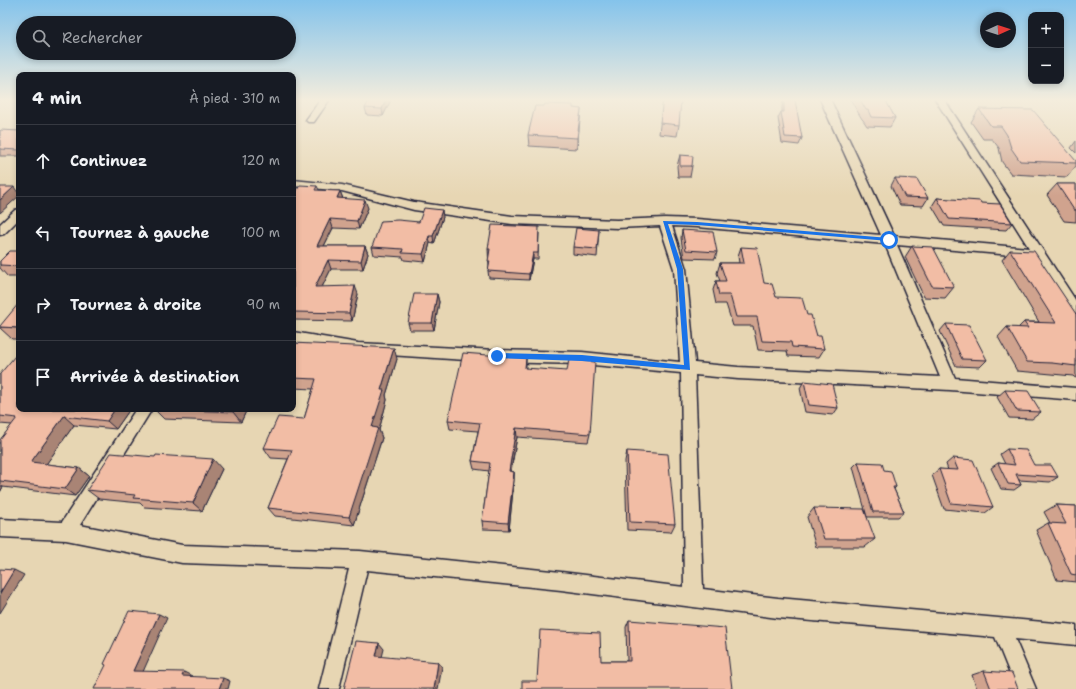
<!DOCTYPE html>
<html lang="fr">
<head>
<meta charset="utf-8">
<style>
	body { margin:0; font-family:"Shantell Sans",sans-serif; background:#242831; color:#f1f3f6 }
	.controls { position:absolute; right:12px; top:12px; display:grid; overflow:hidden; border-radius:8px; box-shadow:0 2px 6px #0003 }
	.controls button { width:36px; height:36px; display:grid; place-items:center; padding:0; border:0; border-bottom:1px solid #363941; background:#171b24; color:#f1f3f6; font:20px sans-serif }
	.compass { position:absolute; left:980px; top:12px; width:36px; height:36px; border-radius:50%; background:#171b24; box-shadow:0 2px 6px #0003; rotate:87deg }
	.stop { position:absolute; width:12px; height:12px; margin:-9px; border:3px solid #1a73e8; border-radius:50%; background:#fff }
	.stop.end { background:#1a73e8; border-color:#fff; box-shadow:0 1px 4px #0008 }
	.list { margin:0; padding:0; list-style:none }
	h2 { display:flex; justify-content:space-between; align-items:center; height:52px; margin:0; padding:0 16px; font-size:17px }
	h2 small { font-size:13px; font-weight:400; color:#9ea1a6 }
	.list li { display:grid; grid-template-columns:26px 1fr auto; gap:12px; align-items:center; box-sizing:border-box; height:72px; padding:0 16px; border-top:1px solid #363941 }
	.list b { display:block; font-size:15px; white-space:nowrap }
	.list em { font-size:13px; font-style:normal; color:#9ea1a6 }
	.icon { flex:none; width:22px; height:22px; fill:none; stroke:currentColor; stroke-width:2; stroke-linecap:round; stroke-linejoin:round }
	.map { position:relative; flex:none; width:1076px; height:689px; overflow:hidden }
	.search { position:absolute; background:#171b24; box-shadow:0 2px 6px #0003; left:16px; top:16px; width:280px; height:44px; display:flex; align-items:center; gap:10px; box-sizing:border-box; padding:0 14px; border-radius:22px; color:#9ea1a6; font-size:15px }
	.panel { position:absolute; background:#171b24; box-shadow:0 2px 6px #0003; left:16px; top:72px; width:280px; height:340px; border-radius:8px }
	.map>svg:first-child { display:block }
</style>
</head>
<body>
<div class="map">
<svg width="1076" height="689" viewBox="0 0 1076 689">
	<rect width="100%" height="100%" fill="#e7d6b3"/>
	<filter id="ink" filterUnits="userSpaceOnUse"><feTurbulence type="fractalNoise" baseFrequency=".025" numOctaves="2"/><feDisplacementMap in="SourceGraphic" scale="8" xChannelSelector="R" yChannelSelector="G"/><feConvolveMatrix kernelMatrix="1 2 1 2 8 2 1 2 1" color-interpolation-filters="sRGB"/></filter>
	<g filter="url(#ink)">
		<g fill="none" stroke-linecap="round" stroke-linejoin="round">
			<defs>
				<g id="minor">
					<polygon points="321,99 330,99 314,122 308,122 306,120"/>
					<path d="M820,99h10l64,137 135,12 -94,-149h9l132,202v15l-5,-2 -37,-57 -137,-12 58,133 121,10v12l-126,-10 -212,-11 -43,-4 8,214 75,9 298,27v20l-61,-6 21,50h-20l-21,-52 -217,-19 -217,-28 -194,-20 -28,119h-20l30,-120 -167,-6 -116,-23 -66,-3v-18l62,3 74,-113h16l-72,116 102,20 178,6 201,21 123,15 -3,-214 -99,-9 -85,-2 -139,-9 -65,-11v-10l65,11 139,7 85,2 98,10 -6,-93 -14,-43 -43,2 -105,-4 -98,-14 -72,-19 -49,-5v-6l49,5 72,17 98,14 105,4 48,-2 32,1 184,16zM672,226l25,1 188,17 55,133 -202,-10 -43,-4 -9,-94z"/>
					<polygon points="19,209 19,219 4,234 0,235 0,224 15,210"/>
				</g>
			</defs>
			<use href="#minor" stroke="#22223b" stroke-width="3"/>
			<use href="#minor" fill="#e7d6b3" fill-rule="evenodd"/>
		</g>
		<g fill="#d0a38e" stroke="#22223b">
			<polygon points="663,99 679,125 677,136 659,134"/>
			<polygon points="784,99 802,138 799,145 782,143 778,118 781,112 782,112 782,106"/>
			<polygon points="850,99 885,99 895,118 890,127 867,126 863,120 862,119"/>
			<polygon points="390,102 383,116 367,115 365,108"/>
			<polygon points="573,108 581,109 577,149 529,146 528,135"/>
			<polygon points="979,109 1076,161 1076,166 1067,177 1011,174 1002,162 999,148 992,139 983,139 971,122"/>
			<rect x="0" y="131" width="19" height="25"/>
			<polygon points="1076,141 1076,153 1071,148"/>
			<polygon points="680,155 692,166 690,177 678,177 677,166"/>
			<polygon points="895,178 928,198 923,206 900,205 891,186"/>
			<polygon points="1057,184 1076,184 1076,222 1064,221 1047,195"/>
			<polygon points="317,186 319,190 340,191 343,199 368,208 359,229 333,228 324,246 365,246 368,254 363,269 331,269 322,287 358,294 352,321 293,320 293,197"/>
			<polygon points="937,198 981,203 1012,223 1006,230 944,226 932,206"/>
			<polygon points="443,217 434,244 430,243 425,262 404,260 403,257 374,255 372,247 419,222"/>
			<polygon points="599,230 597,257 573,254 573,247"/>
			<polygon points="682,230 717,252 715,259 684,258 681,238"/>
			<polygon points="539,233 538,259 533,259 529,280 489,278 488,271 489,267 488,249"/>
			<polygon points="912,246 954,287 945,298 924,297 905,257"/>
			<polygon points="741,247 764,283 776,297 807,315 817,336 824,349 819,357 788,356 787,351 758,350 753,326 733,326 726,304 716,304 713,290 716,281 720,281 717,273 720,263 739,263 738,256"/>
			<polygon points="1010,250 1076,314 1076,378 1074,377 1073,376 1041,373 1017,371 998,337 1007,327 1018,328 1024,322 1039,322 1002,260"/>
			<polygon points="19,251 19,277 8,277 0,268 0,261"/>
			<polygon points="437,294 439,302 434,330 410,330 408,323"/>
			<polygon points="946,324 987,360 980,367 956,366 940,331"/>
			<polygon points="0,327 19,328 19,339 12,339 0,328"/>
			<polygon points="293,343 397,359 386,395 387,400 379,430 382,438 354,525 275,516 268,508 288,459 271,458 264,448 304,419 313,389 293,388"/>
			<polygon points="526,368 590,434 588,442 517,437 511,471 514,472 514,480 509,530 483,529 482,521 489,471 474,469 472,461 478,431 450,429 448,420"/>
			<polygon points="0,374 130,409 116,429 74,425 46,464 79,468 89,476 75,496 3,487 0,492 0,440 12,425 0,424"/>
			<polygon points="804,381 838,408 833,415 805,412 800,388"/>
			<polygon points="1005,390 1041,412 1032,419 1009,418 997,397"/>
			<polygon points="154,409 247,409 241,422 164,419"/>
			<polygon points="1007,449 1034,465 1058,477 1050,482 1019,480 1021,485 1014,490 1001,489 991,468 998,463 1005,464 1000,454"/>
			<polygon points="627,451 675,524 671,532 627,530 625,461"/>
			<polygon points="953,458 993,507 985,513 944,509 932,475 939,469 948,470 946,464"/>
			<polygon points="858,462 884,470 896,487 894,489 904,512 898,517 867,517 853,467"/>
			<polygon points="222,469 202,511 144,507 140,503 99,499 87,490"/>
			<polygon points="1056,505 1076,506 1076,582 1057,580 1036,530 1048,523 1050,523 1044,512"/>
			<polygon points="814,508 875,539 865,547 816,547 807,517"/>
			<polygon points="629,620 732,689 537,681 601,661 627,661 626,627"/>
			<polygon points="984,671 1018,689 977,689 972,675"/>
		</g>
		<g fill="#a98474" stroke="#22223b">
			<polygon points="386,99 389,99 390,102 383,116 382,109"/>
			<polygon points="581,109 577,149 577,138"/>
			<polygon points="14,187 19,194 19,196 0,213 0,200"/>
			<polygon points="340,191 343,199 337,198"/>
			<polygon points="365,200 368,208 359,229 357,221"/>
			<polygon points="442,210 443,217 434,244 433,236"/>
			<polygon points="330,219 333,228 320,254 317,246"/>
			<polygon points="429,236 430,243 425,262 423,254"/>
			<polygon points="365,246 368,254 363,269 361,261"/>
			<polygon points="533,253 533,259 529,280 529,274"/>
			<polygon points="328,260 331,269 318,295 315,287"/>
			<polygon points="355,286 358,294 352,321 349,313"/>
			<polygon points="437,294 439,302 434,330 432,323"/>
			<polygon points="394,348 397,359 386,395 387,400 379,430 382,438 354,525 349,517 372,427 381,390"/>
			<polygon points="526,358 526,367 525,378 525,368"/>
			<polygon points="115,409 130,409 116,429 107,421"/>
			<polygon points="234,409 247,409 241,422 233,412"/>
			<polygon points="64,416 74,425 42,470 31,462"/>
			<polygon points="516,428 517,437 509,480 509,471"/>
			<polygon points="213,459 222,469 202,511 193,503"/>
			<polygon points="79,468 89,476 75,496 65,489"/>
			<polygon points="514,472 514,480 509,530 508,523"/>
			<polygon points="0,485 3,487 0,492"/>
			<polygon points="14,570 24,575 0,613 0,593"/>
			<polygon points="159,614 167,618 142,674 133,671"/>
			<polygon points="379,643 384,649 381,661 376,656"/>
			<polygon points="438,662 442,667 438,689 434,689"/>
			<polygon points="184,672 192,676 191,680 182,676"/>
			<polygon points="223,678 230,681 228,689 219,689"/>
		</g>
		<g fill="#f2bda5" stroke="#22223b">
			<polygon points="370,99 386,99 382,109 365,108"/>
			<polygon points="663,99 681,100 679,125 660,123"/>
			<polygon points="784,99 795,100 802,138 785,137 781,112 784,112"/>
			<polygon points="860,99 885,99 895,118 871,117 868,110 866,110"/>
			<polygon points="545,104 573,105 573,108 581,109 577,138 528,135 535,106 544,106"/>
			<polygon points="979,109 1033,110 1076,161 1076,163 1020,161 1011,148 1007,135 1001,126 991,126"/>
			<polygon points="1,130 19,131 19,150 0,149 0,131"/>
			<polygon points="680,155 693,156 692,166 680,166"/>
			<polygon points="895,178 917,179 928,198 905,197"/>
			<polygon points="1057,184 1076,184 1076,210 1074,210"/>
			<polygon points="300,185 317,186 315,190 340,191 337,198 365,200 357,221 330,219 317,246 365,246 361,261 328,260 315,287 355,286 349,313 293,312 293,197"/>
			<polygon points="0,187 14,187 0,200"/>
			<polygon points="937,198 980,201 981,203 1000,204 1012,223 949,219"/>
			<polygon points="424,208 442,210 433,236 429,236 423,254 402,253 403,249 372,247 381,221 398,220 419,222"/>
			<polygon points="492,225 539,227 538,253 533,253 529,274 488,271 490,261 488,261 490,249 488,249"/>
			<polygon points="576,228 599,230 597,249 573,247"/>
			<polygon points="682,230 713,232 717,252 686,250"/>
			<polygon points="912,246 933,247 954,287 932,286"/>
			<polygon points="741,247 757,248 764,283 772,284 776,297 802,298 807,315 811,315 817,336 821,336 824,349 792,347 791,342 762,341 757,317 736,317 730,295 719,295 716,281 726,281 720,263 744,263"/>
			<polygon points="1010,250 1034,251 1076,314 1076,366 1052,363 1027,362 1007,327 1028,328 1024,322 1056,323"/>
			<polygon points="10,251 19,251 19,266 0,265 0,261"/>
			<polygon points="414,294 437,294 432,323 408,323"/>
			<polygon points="19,303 19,328 0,327 0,326"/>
			<polygon points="946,324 969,325 987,360 962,359"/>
			<polygon points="293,343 394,348 381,390 384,390 372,427 378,428 349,517 268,508 292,450 264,448 278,417 304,419 316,379 293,378"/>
			<polygon points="463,353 526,358 525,368 567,371 569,359 595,362 590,434 516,428 509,471 514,472 508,523 482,521 490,463 472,461 480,423 448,420"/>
			<polygon points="15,356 19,356 19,409 115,409 107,421 64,416 31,462 79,468 65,489 0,481 0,440 17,418 0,416 0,374"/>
			<polygon points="804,381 832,384 838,408 809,405"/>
			<polygon points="1005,390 1028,391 1041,412 1017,411"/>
			<polygon points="158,409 234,409 233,412"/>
			<polygon points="1007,449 1026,450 1034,465 1051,465 1058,477 1016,474 1021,485 1008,484 998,463 1015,465"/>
			<polygon points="627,451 668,454 675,524 630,522"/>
			<polygon points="111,453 155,457 156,455 213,459 193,503 133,498 135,495 87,490"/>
			<polygon points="953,458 973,460 993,507 951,503 939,469 958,470"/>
			<polygon points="858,462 882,463 884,470 891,471 896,487 893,487 904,512 873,512"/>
			<polygon points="1056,505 1076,506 1076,575 1071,574 1048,523 1066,524"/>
			<polygon points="814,508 864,509 875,539 824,539"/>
			<polygon points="0,569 14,570 0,593"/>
			<polygon points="129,611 159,614 133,671 184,672 182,676 223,678 219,689 94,689 106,665 104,664"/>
			<polygon points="629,620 725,628 732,689 522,689 522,681 537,681 540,630 600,633 601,661 630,661"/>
			<polygon points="356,641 379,643 376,656 438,662 434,689 344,689"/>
			<polygon points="984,671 1012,673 1018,689 991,689"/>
		</g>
	</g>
	<linearGradient id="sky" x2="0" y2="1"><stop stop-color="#84c3eb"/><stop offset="0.51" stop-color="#f4eddd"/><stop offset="1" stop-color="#f4eddd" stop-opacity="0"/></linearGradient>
	<rect width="1076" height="196" fill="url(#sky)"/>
	<polygon fill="#1a73e8" points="663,221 697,222 889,238 891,240 889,241 697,225 668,224 683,269 690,370 582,361 495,358 494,356 497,353 582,355 684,365 677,269"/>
</svg>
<div class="controls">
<button>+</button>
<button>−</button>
</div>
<svg class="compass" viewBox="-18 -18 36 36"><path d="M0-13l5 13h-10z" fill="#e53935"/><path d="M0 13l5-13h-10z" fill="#9ea1a6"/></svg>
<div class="stop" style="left:889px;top:240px"></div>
<div class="stop end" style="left:497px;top:356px"></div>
<div class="search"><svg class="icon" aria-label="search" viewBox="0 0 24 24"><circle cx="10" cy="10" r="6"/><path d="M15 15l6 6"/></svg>Rechercher</div>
<section class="panel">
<h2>4 min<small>À pied · 310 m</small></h2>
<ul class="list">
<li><svg class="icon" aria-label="ahead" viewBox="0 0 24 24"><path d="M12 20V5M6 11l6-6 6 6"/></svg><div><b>Continuez</b></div><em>120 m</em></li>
<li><svg class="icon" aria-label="left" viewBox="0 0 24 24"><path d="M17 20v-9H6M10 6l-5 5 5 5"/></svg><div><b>Tournez à gauche</b></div><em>100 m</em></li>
<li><svg class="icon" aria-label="right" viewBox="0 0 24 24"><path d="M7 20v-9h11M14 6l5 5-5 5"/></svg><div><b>Tournez à droite</b></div><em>90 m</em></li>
<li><svg class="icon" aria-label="arrive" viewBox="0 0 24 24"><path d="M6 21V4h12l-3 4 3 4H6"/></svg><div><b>Arrivée à destination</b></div></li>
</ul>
</section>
</div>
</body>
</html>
